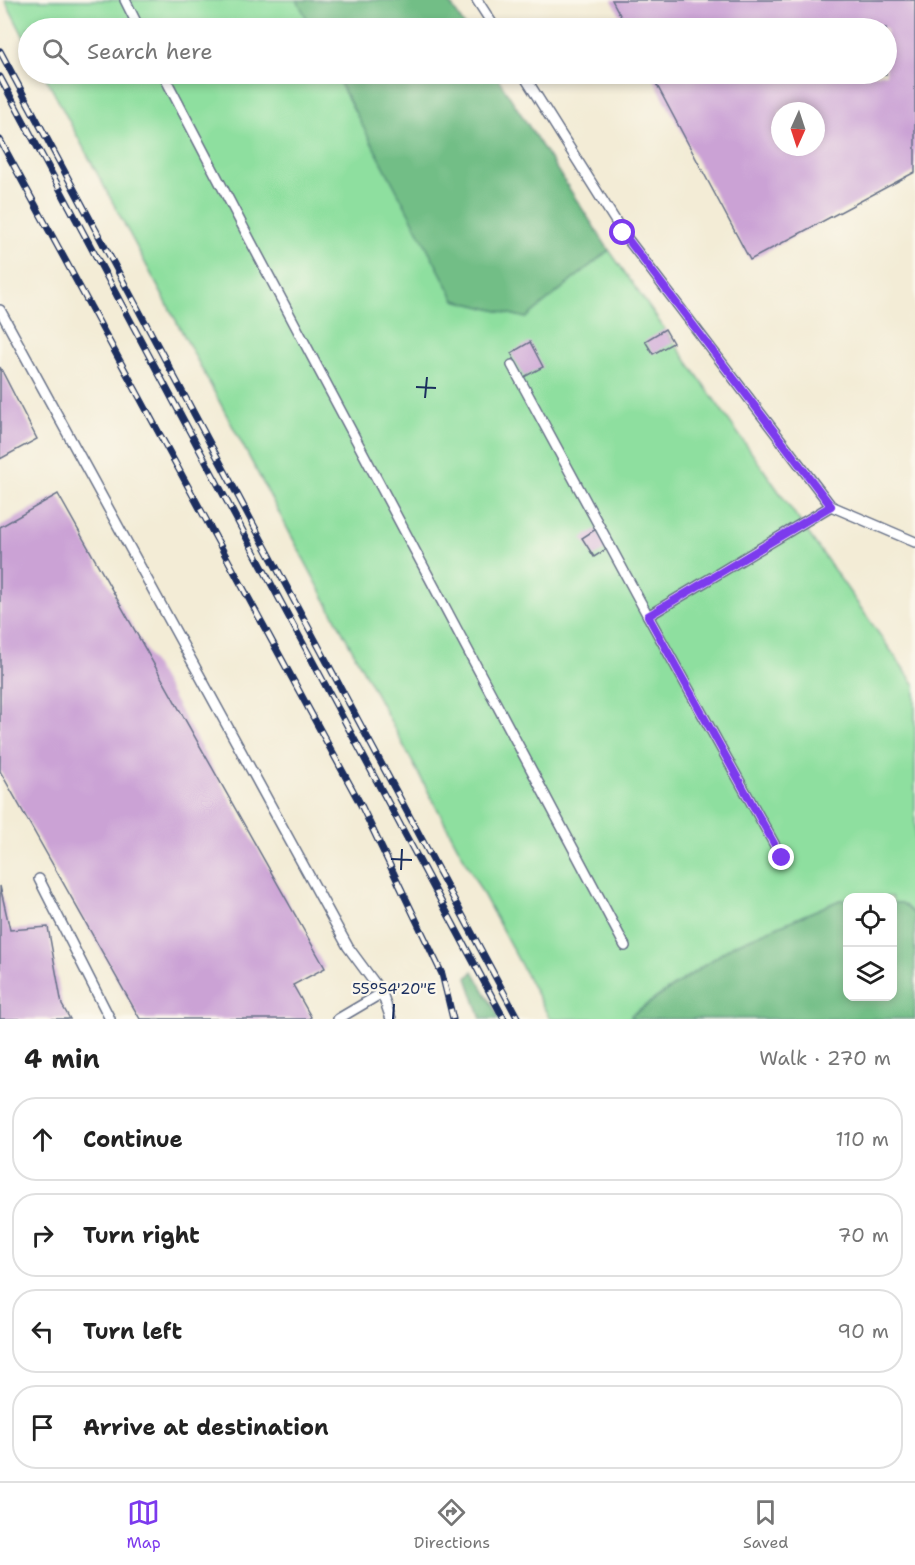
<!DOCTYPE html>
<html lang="en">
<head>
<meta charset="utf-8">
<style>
	body { margin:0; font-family:"Shantell Sans",sans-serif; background:#f2f2f2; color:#222 }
	.controls { position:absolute; right:18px; bottom:18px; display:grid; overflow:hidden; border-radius:12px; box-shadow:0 3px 9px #0003 }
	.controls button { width:54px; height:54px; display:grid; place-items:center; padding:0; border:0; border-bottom:2px solid #e0e0e0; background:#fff; color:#222; font:30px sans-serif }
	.compass { position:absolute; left:771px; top:102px; width:54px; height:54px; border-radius:50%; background:#fff; box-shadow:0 3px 9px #0003; rotate:183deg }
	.stop { position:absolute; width:18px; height:18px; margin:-14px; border:4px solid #7c3aed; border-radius:50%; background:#fff }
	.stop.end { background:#7c3aed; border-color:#fff; box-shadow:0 2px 6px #0008 }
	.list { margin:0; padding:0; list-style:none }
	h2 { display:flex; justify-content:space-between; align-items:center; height:78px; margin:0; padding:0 24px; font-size:26px }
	h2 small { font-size:20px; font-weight:400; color:#767676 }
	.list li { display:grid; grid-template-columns:39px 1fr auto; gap:18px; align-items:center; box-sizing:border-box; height:84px; margin:0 12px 12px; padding:0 12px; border:2px solid #e0e0e0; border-radius:24px }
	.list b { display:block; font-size:22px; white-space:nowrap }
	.list em { font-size:20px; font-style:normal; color:#767676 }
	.icon { flex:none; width:33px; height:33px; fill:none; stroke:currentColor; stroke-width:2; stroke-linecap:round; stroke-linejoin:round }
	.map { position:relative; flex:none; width:915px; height:1019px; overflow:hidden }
	.search { position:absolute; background:#fff; box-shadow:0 3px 9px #0003; left:18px; right:18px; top:18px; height:66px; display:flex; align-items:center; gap:15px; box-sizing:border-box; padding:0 21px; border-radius:33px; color:#767676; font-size:22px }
	.sheet { height:462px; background:#fff }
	nav { display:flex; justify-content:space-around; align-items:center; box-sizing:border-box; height:84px; border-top:2px solid #e0e0e0; background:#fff; font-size:16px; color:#767676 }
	nav a { display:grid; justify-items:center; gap:3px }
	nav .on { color:#7c3aed }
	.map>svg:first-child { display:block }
</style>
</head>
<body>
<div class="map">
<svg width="915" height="1019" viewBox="0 0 915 1019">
	<rect width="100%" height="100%" fill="#fbf7ec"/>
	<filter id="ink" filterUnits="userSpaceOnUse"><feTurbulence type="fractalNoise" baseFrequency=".0167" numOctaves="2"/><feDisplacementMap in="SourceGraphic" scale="12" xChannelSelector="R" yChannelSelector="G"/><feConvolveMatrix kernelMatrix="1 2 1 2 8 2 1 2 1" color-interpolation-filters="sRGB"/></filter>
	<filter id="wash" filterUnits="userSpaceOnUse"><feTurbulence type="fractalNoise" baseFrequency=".008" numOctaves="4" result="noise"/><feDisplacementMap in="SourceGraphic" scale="24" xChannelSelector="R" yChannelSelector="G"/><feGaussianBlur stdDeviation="1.35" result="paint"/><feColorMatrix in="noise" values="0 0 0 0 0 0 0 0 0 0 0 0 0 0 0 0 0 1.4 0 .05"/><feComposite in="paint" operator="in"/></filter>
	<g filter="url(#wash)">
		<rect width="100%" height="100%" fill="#f3ecd6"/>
		<g fill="#8edf9f" stroke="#54877e" stroke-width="1.5">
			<polygon points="5,0 297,0 312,28 28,28 28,45"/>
			<polygon points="44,74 335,74 456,300 526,318 609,250 915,685 915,915 902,903 893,903 892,897 848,897 847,900 840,900 734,945 631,1015 633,1019 550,1019"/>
		</g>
		<g fill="#72be86" stroke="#467672" stroke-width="1.5">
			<polygon points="297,0 448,0 466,28 312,28"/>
			<polygon points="335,74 495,74 609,250 526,318 455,300"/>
			<polygon points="840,900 847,900 848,996 892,996 893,903 902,903 915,915 915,1019 633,1019 631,1016 734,945"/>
			<polygon points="473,971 500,1019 481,1019 467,978"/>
		</g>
		<g id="blocks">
			<g fill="#cba2d5" fill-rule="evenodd">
				<path d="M612,0h303v172l-165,88 -99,-186h235v-46h-259zM780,111h36v36h-36z"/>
				<polygon points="665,329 673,343 653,354 645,341"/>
				<polygon points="530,342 543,367 524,377 511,353"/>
				<polygon points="0,367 37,439 0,459"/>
				<polygon points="58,494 325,968 293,985 311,1017 308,1019 140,1019 0,771 0,527"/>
				<polygon points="596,529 608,548 594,557 582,538"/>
				<polygon points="0,886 10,930 48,927 62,1005 70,1019 0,1019"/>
			</g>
		</g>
	</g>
	<g filter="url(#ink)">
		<use href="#blocks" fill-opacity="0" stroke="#677188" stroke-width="1.5"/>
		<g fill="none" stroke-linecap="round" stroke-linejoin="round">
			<defs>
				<g id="service">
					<polyline points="125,0 139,28"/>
					<polyline points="477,0 495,28"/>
					<polyline points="163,74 251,242 625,946"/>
					<polyline points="523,74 623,233 831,506"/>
					<polyline points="0,310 348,947 382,993"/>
					<polyline points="512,365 648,616"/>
					<polyline points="782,858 648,616 831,506 915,542"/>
					<polyline points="39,879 110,1019"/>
					<polyline points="338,1019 382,993 391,1019"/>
				</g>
			</defs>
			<use href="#service" stroke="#677188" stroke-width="12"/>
			<use href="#service" stroke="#fff" stroke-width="9"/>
			<defs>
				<g id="rail">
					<polyline points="0,51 518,1019"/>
					<polyline points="0,77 504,1019"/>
					<polyline points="0,140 362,807 442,974 453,1019"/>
				</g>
			</defs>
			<use href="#rail" stroke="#1b2f5e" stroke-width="7"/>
			<use href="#rail" stroke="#fbf7ec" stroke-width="4.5" stroke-dasharray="14" stroke-linecap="butt"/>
		</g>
	</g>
	<g fill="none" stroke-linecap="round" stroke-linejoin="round" filter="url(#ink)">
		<polyline stroke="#7c3aed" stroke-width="8" points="623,233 831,506 648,616 782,858"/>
	</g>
	<path fill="none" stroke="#1b2f5e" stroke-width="2" d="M416,387l20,1M425,398l2,-21M391,859l21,1M401,870l1,-21M393,1019l1,-15"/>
	<g font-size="15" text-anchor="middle" fill="#1b2f5e" stroke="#fbf7ec" stroke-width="4.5" stroke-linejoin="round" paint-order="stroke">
		<text x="394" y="994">55°54'20"E</text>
	</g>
</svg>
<div class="controls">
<button><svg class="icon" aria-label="locate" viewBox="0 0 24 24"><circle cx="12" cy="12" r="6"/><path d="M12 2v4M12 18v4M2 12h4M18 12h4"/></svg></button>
<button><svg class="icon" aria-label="layers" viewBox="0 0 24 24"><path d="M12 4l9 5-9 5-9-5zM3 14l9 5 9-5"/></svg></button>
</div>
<svg class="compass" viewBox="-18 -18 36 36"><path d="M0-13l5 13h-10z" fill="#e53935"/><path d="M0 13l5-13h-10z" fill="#767676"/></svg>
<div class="stop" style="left:623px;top:233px"></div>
<div class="stop end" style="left:782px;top:858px"></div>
<div class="search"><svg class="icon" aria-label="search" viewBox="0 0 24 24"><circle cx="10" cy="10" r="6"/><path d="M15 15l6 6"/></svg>Search here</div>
</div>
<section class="sheet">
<h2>4 min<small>Walk · 270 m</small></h2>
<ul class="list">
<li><svg class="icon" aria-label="ahead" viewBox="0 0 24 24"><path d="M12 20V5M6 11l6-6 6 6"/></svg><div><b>Continue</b></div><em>110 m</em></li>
<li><svg class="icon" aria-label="right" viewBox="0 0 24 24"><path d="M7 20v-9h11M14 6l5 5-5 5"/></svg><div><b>Turn right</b></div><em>70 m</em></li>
<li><svg class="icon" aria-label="left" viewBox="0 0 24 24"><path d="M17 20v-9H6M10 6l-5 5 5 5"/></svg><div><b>Turn left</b></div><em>90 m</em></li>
<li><svg class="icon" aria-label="arrive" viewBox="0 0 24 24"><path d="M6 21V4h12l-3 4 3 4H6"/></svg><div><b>Arrive at destination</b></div></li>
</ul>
</section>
<nav>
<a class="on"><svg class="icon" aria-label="map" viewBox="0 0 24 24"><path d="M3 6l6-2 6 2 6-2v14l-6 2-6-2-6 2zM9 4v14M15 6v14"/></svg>Map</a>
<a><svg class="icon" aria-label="directions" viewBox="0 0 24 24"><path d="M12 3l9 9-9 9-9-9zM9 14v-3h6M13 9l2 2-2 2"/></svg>Directions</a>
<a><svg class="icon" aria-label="saved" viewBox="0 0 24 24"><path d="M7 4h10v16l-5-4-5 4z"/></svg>Saved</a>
</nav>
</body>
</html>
